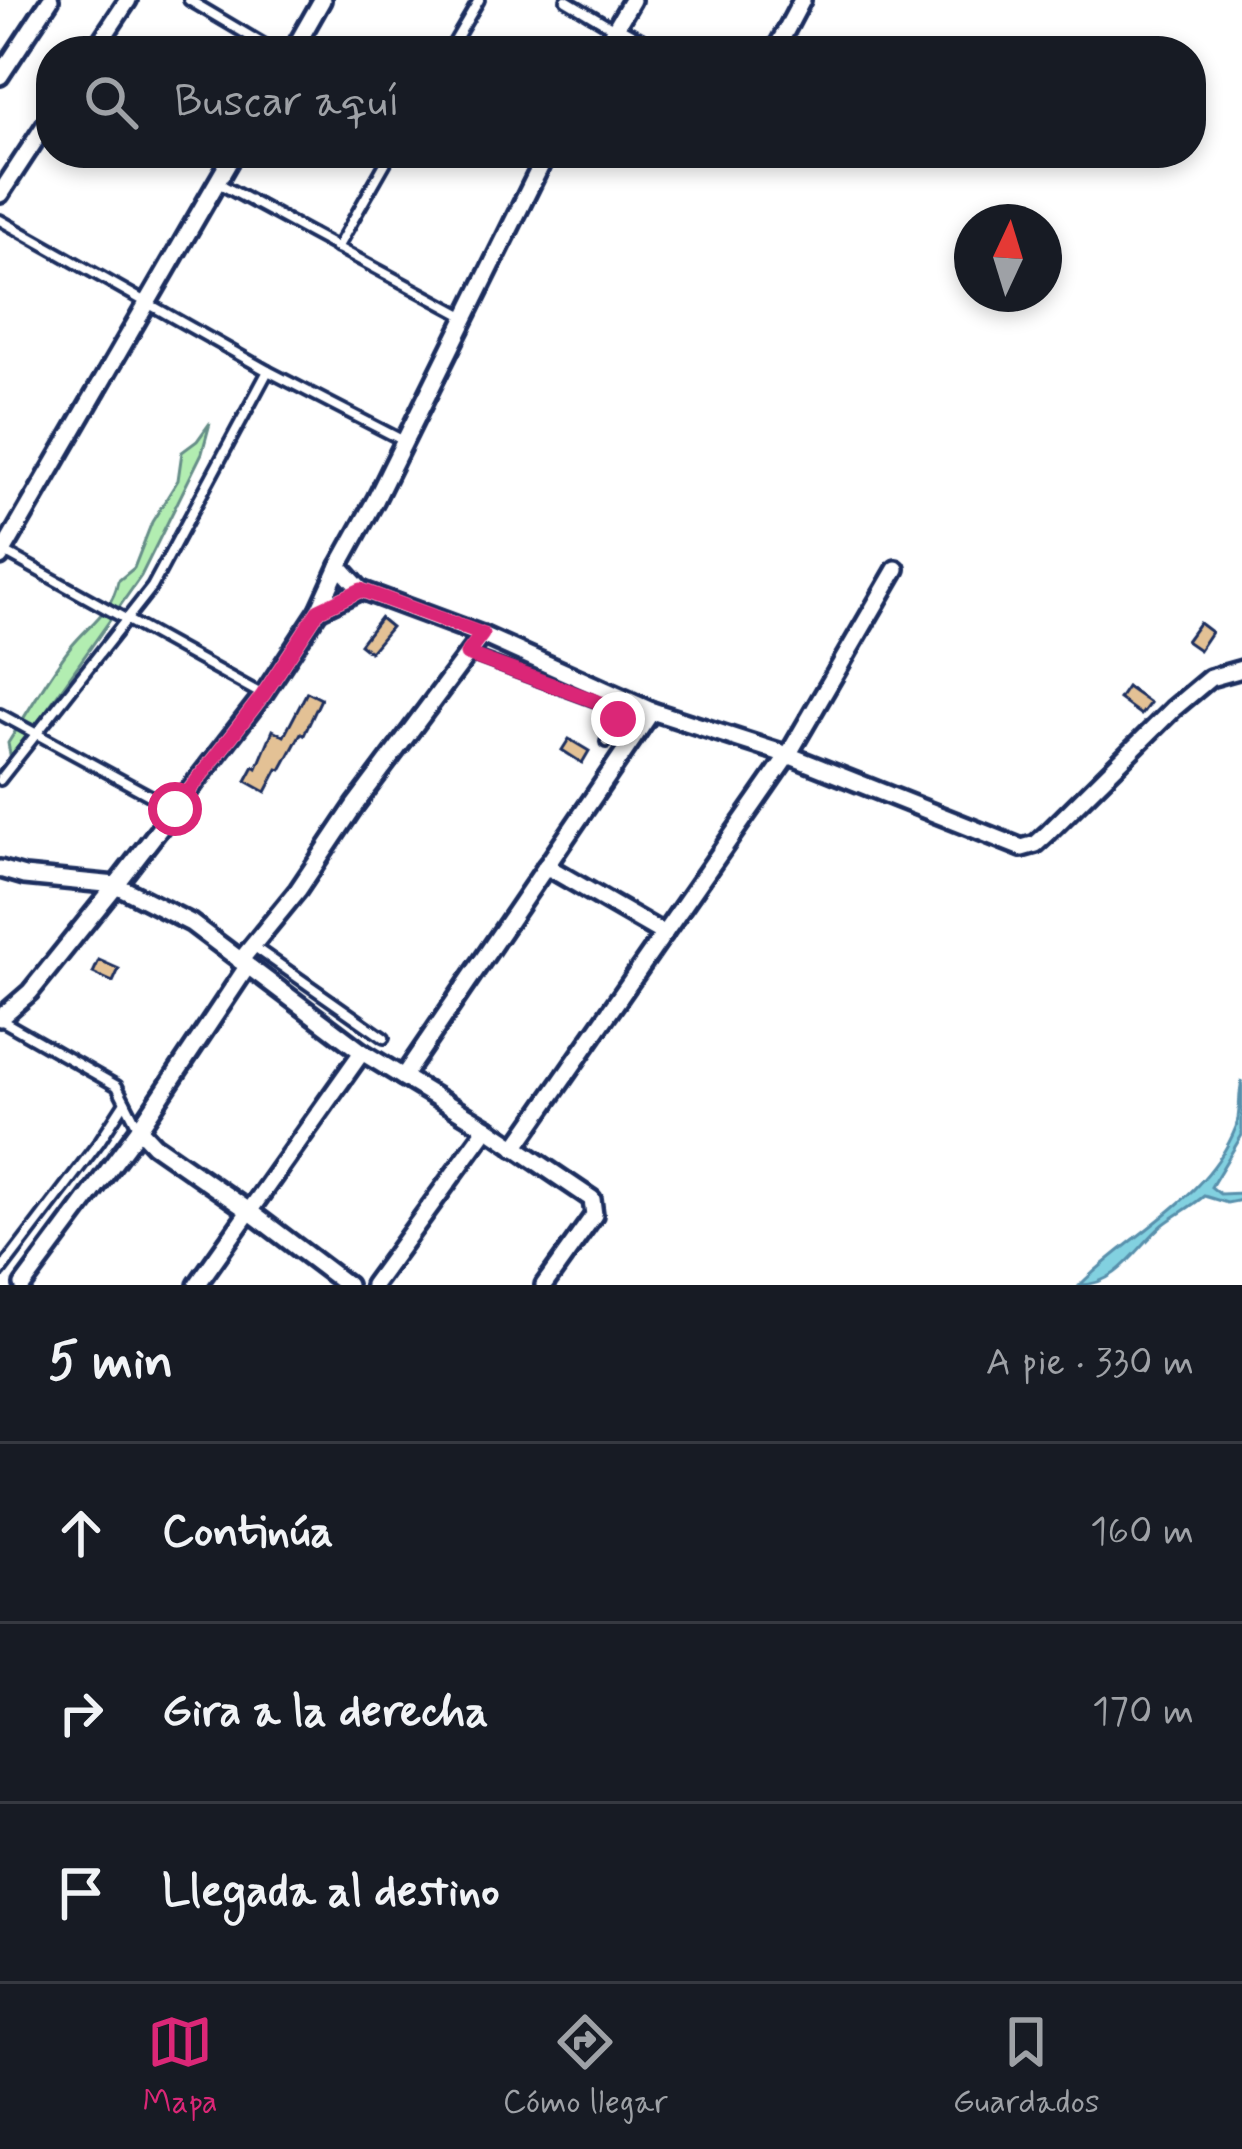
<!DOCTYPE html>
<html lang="es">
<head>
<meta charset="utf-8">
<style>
	body { margin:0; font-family:Mynerve,sans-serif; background:#20242c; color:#f1f3f6 }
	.compass { position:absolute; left:954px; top:204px; width:108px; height:108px; border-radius:50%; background:#171b24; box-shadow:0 6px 18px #0003; rotate:4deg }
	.stop { position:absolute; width:36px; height:36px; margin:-27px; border:9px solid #db2777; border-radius:50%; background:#fff }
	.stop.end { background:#db2777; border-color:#fff; box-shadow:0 3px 12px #0008 }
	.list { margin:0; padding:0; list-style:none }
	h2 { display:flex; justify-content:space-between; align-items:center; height:156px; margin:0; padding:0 48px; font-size:51px }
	h2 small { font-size:39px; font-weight:400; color:#9ea1a6 }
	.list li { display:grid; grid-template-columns:78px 1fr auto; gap:36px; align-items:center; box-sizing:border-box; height:180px; padding:0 48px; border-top:3px solid #363941 }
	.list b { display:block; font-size:45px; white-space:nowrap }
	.list em { font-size:39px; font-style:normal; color:#9ea1a6 }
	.icon { flex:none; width:66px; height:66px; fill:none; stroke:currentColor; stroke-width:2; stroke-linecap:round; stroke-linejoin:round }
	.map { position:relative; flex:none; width:1242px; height:1285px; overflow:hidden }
	.search { position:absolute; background:#171b24; box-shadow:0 6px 18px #0003; left:36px; right:36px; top:36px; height:132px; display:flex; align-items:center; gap:30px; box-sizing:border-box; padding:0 42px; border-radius:48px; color:#9ea1a6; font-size:45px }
	.sheet { height:696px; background:#171b24 }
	nav { display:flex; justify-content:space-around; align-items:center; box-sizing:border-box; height:168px; border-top:3px solid #363941; background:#171b24; font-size:33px; color:#9ea1a6 }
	nav a { display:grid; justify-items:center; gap:6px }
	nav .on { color:#db2777 }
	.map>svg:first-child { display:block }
</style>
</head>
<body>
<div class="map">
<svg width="1242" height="1285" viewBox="0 0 1242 1285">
	<rect width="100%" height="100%" fill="#fff"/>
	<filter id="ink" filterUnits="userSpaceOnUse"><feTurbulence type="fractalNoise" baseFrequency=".00833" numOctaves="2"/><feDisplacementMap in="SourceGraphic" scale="24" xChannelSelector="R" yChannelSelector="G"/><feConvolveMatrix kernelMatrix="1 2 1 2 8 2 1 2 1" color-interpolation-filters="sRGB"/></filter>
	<g filter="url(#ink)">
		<path fill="#b2edb1" stroke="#668e88" stroke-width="3" d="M210,423l-8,30 -61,123 -124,176 -7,2 -2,-11c20,-31 39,-65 62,-95 19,-24 42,-36 48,-67l16,-13 18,-46 26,-42 4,-28 15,-11z"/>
		<path fill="#82d1e0" stroke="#5990ac" stroke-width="3" d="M1242,1081v54l-31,52 9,7 22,-1v7l-15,3 -23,-7c-13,11 -27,18 -40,28 -26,21 -45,61 -84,61 51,-52 128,-86 156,-158 5,-15 2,-31 6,-46z"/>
		<g fill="#e3c195" stroke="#1b2f5e" stroke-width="3">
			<polygon points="380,618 391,627 370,652 360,644"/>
			<polygon points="1199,623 1211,632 1199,650 1186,641"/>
			<polygon points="1127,687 1150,703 1141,715 1119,699"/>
			<polygon points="307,692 321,699 304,735 301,733 281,770 278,769 266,792 246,781 254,766 257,768 273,730 284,736"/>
			<polygon points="569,739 589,751 582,763 562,750"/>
			<polygon points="99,960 119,969 113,982 93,973"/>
		</g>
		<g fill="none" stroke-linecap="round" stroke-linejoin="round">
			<defs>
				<g id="service">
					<polyline points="189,0 275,51"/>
					<polyline points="566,0 613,28"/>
					<polyline points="449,51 479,0"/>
					<polyline points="218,183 464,316"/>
					<polyline points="0,220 268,371 404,441"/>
					<polyline points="337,248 391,153"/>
					<polyline points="1,550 261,694"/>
					<polyline points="469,654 609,706 618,719 618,728 606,742"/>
					<polyline points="0,714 173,808"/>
					<polyline points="0,780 152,587 268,371"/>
					<polyline points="253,946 384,1038"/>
					<polyline points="1,1020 117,1086 139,1129"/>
					<polyline points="0,1272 99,1142 125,1102"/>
				</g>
				<g id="minor">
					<polyline points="615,29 632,0"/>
					<polyline points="94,51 128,0"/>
					<polyline points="293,51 322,0"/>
					<polyline points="600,51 615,29 655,51"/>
					<polyline points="775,51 802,0"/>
					<polyline points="0,76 50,0"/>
					<polyline points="0,194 51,116"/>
					<polyline points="0,557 234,153"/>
					<polyline points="339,566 361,590 482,635 652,711 788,755 1022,848 1036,844 1047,834 1173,709 1210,678 1242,669"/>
					<polyline points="319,610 361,590"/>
					<polyline points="546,866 664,934"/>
					<polyline points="0,869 24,876 116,885 263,695 319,610 339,566 376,499 547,153"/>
					<polyline points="240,961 298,890 355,805 482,635"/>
					<polyline points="0,1018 30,992 116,885 191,923 362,1052 487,1128 592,1199 594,1215 544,1285"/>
					<polyline points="403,1077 652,711"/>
					<polyline points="139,1129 154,1145 249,1211 347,1285"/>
					<polyline points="515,1148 788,755 896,569"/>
					<polyline points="23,1285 139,1129 247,967"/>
					<polyline points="197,1285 362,1052"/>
					<polyline points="373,1285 487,1128"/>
				</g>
			</defs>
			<use href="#service" stroke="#1b2f5e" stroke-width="16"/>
			<use href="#minor" stroke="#1b2f5e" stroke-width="24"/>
			<use href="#service" stroke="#fff" stroke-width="8"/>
			<use href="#minor" stroke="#fff" stroke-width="15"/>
		</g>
	</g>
	<g fill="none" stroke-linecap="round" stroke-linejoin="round" filter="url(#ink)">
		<polyline stroke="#db2777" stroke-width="15" points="175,809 263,695 319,610 361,590 482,634 467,654 609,706 618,719"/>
	</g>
</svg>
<svg class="compass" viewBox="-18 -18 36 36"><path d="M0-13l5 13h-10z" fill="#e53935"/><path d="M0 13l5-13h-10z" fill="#9ea1a6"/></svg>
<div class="stop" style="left:175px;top:809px"></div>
<div class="stop end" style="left:618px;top:719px"></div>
<div class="search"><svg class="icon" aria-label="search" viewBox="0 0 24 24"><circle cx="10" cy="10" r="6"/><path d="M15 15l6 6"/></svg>Buscar aquí</div>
</div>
<section class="sheet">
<h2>5 min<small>A pie · 330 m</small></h2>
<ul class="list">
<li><svg class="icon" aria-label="ahead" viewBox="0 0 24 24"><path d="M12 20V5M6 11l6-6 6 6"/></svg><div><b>Continúa</b></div><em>160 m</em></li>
<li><svg class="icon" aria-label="right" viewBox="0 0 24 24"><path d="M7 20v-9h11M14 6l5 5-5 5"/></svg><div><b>Gira a la derecha</b></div><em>170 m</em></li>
<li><svg class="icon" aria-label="arrive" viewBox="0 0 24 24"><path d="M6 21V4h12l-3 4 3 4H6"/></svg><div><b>Llegada al destino</b></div></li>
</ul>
</section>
<nav>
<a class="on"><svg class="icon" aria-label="map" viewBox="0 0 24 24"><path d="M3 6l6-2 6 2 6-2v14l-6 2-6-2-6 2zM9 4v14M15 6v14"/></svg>Mapa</a>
<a><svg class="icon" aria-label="directions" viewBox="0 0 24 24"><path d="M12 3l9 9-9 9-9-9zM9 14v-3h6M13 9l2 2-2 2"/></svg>Cómo llegar</a>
<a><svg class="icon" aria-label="saved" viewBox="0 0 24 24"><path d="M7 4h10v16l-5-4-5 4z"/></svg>Guardados</a>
</nav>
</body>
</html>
